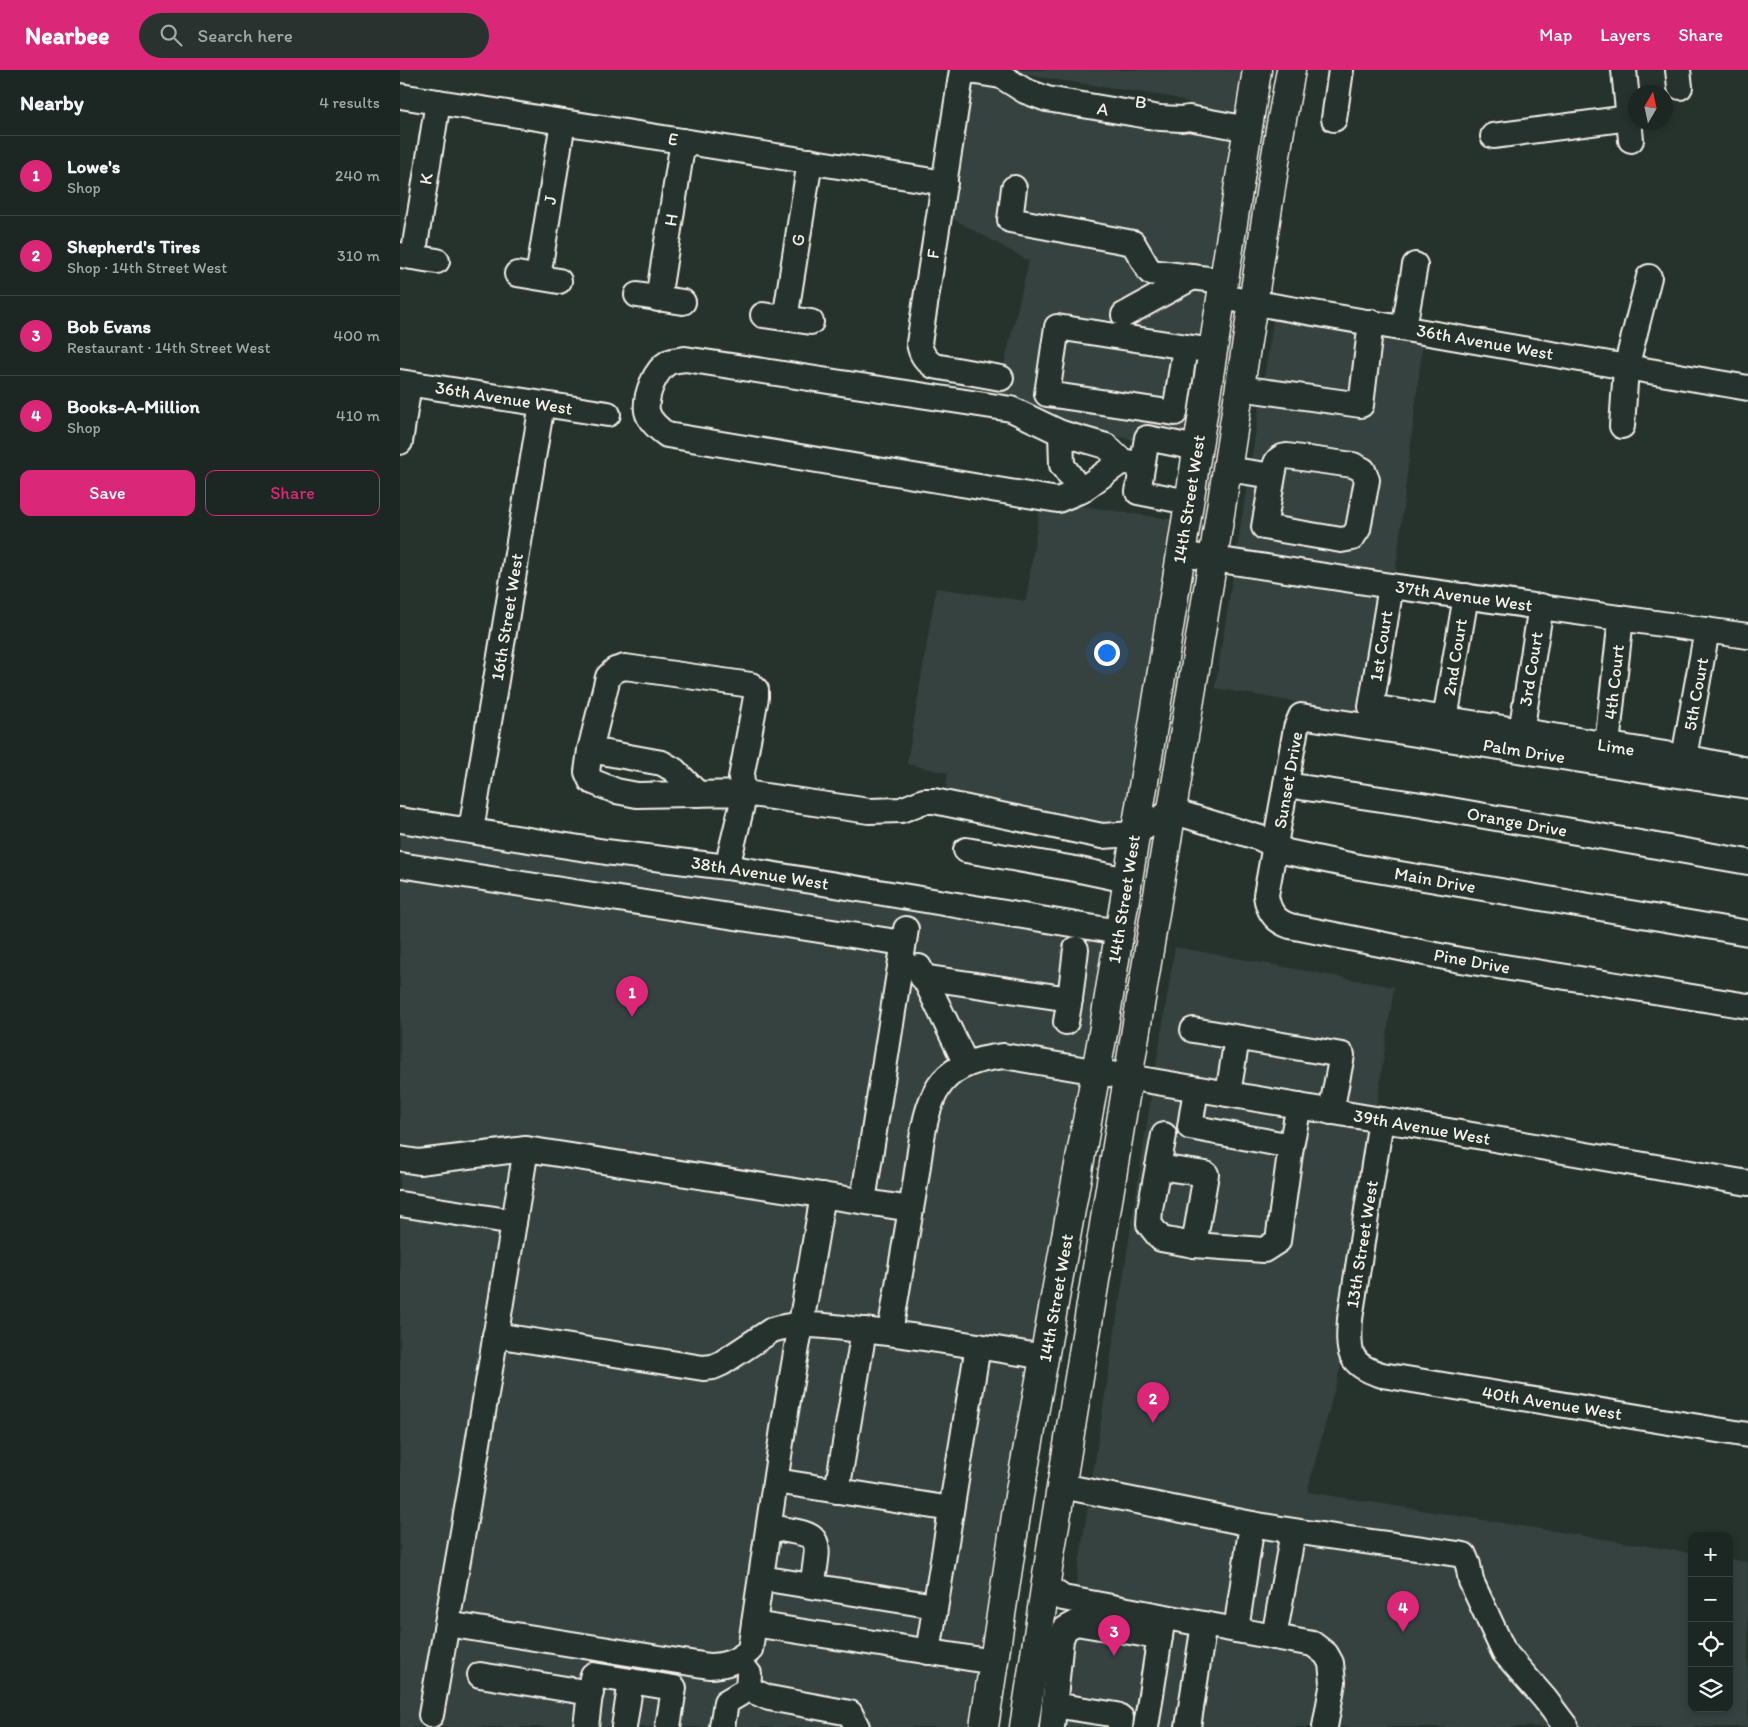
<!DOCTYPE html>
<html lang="en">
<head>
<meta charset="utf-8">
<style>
	body { margin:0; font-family:Itim,sans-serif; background:#29322f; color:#f1f3f6 }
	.controls { position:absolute; right:15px; bottom:15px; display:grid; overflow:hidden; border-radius:10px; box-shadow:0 2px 8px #0003 }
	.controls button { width:45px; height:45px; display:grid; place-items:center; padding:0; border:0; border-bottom:1px solid #3a4340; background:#1c2622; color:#f1f3f6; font:25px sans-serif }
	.compass { position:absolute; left:1228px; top:15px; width:45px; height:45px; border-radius:50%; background:#1c2622; box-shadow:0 2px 8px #0003; rotate:9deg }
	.you { position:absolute; left:706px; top:582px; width:18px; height:18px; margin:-12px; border:4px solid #fff; border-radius:50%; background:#1a73e8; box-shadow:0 0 0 8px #1a73e833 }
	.badge { display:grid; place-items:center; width:32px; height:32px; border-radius:50%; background:#db2777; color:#fff; font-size:16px; font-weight:700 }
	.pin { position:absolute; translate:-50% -41px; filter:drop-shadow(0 1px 2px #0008) }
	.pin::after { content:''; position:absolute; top:26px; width:18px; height:15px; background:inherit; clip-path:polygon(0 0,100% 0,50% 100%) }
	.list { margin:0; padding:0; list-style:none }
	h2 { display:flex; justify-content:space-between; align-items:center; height:65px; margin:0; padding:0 20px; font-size:21px }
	h2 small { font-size:16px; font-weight:400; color:#a0a5a5 }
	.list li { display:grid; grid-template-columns:32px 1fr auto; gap:15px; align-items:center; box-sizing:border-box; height:80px; padding:0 20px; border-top:1px solid #3a4340 }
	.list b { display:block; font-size:19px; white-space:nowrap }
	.list p { margin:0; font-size:16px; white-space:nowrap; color:#a0a5a5 }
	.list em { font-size:16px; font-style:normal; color:#a0a5a5 }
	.actions { display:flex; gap:10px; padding:15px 20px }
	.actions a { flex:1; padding:11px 0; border:1px solid #db2777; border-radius:10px; text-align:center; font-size:18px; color:#db2777 }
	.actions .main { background:#db2777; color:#fff }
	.icon { flex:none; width:28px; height:28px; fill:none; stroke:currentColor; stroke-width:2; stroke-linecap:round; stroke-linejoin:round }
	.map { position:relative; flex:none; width:1348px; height:1657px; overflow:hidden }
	header { display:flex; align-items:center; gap:30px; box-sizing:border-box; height:70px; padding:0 25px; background:#db2777; color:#fff }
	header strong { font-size:24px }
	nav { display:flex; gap:28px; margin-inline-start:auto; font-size:18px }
	.search { width:350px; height:45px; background:#29322f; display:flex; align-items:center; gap:12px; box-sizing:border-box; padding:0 18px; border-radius:28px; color:#a0a5a5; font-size:19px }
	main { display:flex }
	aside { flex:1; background:#1c2622 }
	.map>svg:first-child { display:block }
</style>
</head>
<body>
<header>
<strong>Nearbee</strong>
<div class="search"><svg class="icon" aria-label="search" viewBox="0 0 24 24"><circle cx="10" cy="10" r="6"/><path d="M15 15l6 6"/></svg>Search here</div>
<nav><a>Map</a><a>Layers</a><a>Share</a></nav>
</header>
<main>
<aside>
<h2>Nearby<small>4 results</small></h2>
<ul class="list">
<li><span class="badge">1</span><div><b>Lowe's</b><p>Shop</p></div><em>240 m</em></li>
<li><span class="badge">2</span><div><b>Shepherd's Tires</b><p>Shop · 14th Street West</p></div><em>310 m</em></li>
<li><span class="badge">3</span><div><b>Bob Evans</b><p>Restaurant · 14th Street West</p></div><em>400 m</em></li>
<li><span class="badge">4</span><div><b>Books-A-Million</b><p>Shop</p></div><em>410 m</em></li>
</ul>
<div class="actions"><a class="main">Save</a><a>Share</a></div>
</aside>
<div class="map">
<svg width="1348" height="1657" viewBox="0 0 1348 1657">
	<rect width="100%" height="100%" fill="#26332d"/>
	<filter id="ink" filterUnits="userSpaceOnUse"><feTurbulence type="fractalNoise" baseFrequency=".02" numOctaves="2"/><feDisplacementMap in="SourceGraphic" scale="10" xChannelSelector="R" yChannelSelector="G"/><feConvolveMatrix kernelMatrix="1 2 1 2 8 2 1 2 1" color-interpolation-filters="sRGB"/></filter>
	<g filter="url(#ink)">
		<g fill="#344241">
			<polygon points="612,0 848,0 841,48 794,39 788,32 771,27 625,5"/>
			<polygon points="579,12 785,58 786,61 791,58 838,67 788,382 639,349 639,342 597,323 598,318 608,319 611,300 603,299 629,191 552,148 558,82 569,13"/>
			<polygon points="874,245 1023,271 995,506 981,647 815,618"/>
			<polygon points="641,430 777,450 727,758 544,733 548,703 507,694 536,518 626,531"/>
			<polygon points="0,760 346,810 521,843 709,873 575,1657 0,1657"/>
			<polygon points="775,877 994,917 976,1040 755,1002"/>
			<polygon points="752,1021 971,1059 940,1299 907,1422 1292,1483 1292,1638 1329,1638 1329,1489 1348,1492 1348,1657 658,1657 674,1526"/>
		</g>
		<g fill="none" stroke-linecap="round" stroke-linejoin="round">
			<defs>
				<g id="minor">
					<path d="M562,0l-43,273c2,11 6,17 15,23l67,12"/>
					<polyline points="563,0 601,6 625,21 647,29 760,48 782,49 789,48 848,59"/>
					<polyline points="1224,0 1231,70"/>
					<polyline points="1278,0 1280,17"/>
					<polyline points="0,26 545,113"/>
					<polyline points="934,49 941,0"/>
					<polyline points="1093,66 1229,48"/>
					<polyline points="614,118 610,150 733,173 750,202 824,211"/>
					<polyline points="0,185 37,191"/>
					<polyline points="13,187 38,32"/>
					<polyline points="117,204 159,211"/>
					<polyline points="138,207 163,52"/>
					<polyline points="237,225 283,232"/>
					<polyline points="821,227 1348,318"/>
					<polyline points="258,229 283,71"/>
					<polyline points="363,245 411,252"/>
					<polyline points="724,245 793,207"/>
					<polyline points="387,248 386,243 410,91"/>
					<polyline points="1004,258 1015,195"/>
					<polyline points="785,277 775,343 647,324 657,257 813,281"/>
					<polyline points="0,312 208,344"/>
					<polyline points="840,318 961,335 971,252"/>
					<polyline points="1222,356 1226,298 1249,207"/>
					<polyline points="661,363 662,395 681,421"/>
					<polyline points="0,372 9,314"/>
					<path d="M722,391l-40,29 -24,10 -391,-65c-8,-6 -18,-14 -20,-24 -2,-16 8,-41 22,-49 5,-2 11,-2 16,-3l326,50 50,24 45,13 16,15 20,4"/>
					<path d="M827,399l46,7 -9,51 77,13 11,-2 6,-9 9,-49 -4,-10 -10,-5 -66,-9c-12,1 -12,10 -14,20"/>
					<polyline points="788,432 738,422 747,368 797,378"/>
					<polyline points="781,484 991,516 1348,566"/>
					<polyline points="991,516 971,637 1284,687 1348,700"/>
					<polyline points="1045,649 1066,526"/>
					<polyline points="1121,662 1141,536"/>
					<polyline points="1207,675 1221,548"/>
					<polyline points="190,680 262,693 274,700 298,724"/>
					<polyline points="1284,687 1307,560"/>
					<polyline points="886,715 1022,735 1348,792"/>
					<path d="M1348,716l-447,-70 -5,12 -30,167c2,16 9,26 24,31l170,34 288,46"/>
					<polyline points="0,750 206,782 327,797 719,862"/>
					<polyline points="71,760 142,334"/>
					<polyline points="566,780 675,799 727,810"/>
					<polyline points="0,795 503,873"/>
					<polyline points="327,797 345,723 341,708 356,627 356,620 351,615 225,597 215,600 208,607 190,680 187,702 191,711 216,721 237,725 345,723 469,741 501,740 524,731 534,731 702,766 734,764 772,741 860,768 887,782 959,797 1348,863"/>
					<polyline points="519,897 566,994"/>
					<polyline points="522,907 670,929 676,879"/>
					<polyline points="666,952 670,929"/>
					<polyline points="793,960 942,985 931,1042"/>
					<polyline points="796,1019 790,1057 891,1076 899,1036"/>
					<polyline points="828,1024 837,968"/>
					<path d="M981,1050l-31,199c-2,32 -3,46 32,56l366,60"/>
					<polyline points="764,1065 750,1139 749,1154 761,1169 794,1175 864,1180 878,1171 891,1076"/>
					<polyline points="0,1089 19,1092 126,1079"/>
					<polyline points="758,1097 806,1104 794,1175"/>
					<polyline points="463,1131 506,859"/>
					<polyline points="0,1134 114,1152"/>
					<polyline points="490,1262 511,1139"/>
					<path d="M95,1265l208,33 10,-1 9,-4 50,-33c26,-9 54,-4 80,-1 65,6 129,18 193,28"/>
					<polyline points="376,1411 551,1439"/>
					<polyline points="437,1421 464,1260"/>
					<path d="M852,1454c71,13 142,20 212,31l4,10 3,16 33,71 41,47 21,28"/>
					<path d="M369,1457c53,9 52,5 43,59"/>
					<polyline points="361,1508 535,1536"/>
					<polyline points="647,1517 663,1528 836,1560 852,1454 662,1416"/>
					<path d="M47,1554l262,42c17,0 29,-5 41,-16l33,-221 40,-234"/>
					<polyline points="354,1554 594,1592"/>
					<polyline points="836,1560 913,1574 926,1584 931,1593 933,1612 925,1657"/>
					<polyline points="874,1567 893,1462"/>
					<polyline points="528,1582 578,1276"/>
					<polyline points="80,1605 191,1623"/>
					<polyline points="193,1605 274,1618 268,1657"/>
					<polyline points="348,1619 369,1628 450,1643 457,1657"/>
					<polyline points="654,1635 717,1645 721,1648 720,1657"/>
					<path d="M31,1645l41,-235 54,-331 385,60c4,-22 7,-43 10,-65 9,-56 22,-82 83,-88l377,64 21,3 346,60"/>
					<polyline points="186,1656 192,1608"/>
					<polyline points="224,1657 231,1611"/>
					<polyline points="322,1657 326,1632 348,1619 349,1604"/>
					<polyline points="652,1657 661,1569 665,1559 676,1553 760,1567"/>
					<polyline points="746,1657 762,1553"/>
					<polyline points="788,1657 804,1554"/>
				</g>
				<g id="major">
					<polyline points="584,1657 619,1426 703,963 781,484 857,0"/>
					<polyline points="624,1657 651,1479 813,489 880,60 891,0"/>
				</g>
			</defs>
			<use href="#minor" stroke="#f4f1e8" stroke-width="28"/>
			<use href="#major" stroke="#f4f1e8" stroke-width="31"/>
			<use href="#minor" stroke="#26332d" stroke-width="24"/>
			<use href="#major" stroke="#26332d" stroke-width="28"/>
		</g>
	</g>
	<g text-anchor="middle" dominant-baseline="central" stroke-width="4" stroke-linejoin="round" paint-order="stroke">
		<g font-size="18" fill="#f4f1e8" stroke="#26332d">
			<text transform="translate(741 32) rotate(9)">B</text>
			<text transform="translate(703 39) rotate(9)">A</text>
			<text transform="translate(273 69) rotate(9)">E</text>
			<text transform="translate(26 109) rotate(-81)">K</text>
			<text transform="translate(150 130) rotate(-81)">J</text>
			<text transform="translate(271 150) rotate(-81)">H</text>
			<text transform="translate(398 170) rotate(-81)">G</text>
			<text transform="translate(533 184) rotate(-81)">F</text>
			<text transform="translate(1085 272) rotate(10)">36th Avenue West</text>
			<text transform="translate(104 328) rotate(9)">36th Avenue West</text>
			<text transform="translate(789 429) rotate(-81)">14th Street West</text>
			<text transform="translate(1064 526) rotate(8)">37th Avenue West</text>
			<text transform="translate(107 547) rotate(-81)">16th Street West</text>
			<text transform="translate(981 576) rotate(-81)">1st Court</text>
			<text transform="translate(1055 587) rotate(-81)">2nd Court</text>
			<text transform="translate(1131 599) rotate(-81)">3rd Court</text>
			<text transform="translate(1214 612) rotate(-84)">4th Court</text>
			<text transform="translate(1296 624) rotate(-80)">5th Court</text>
			<text transform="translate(1216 677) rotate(9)">Lime</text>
			<text transform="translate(1124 681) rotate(9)">Palm Drive</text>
			<text transform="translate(888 710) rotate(-80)">Sunset Drive</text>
			<text transform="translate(1117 752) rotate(10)">Orange Drive</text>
			<text transform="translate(360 803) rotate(9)">38th Avenue West</text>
			<text transform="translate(1035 810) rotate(10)">Main Drive</text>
			<text transform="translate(724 829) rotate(-81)">14th Street West</text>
			<text transform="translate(1072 891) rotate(10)">Pine Drive</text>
			<text transform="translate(1022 1057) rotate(10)">39th Avenue West</text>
			<text transform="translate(962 1174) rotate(-81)">13th Street West</text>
			<text transform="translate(656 1228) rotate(-80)">14th Street West</text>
			<text transform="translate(1152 1333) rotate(9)">40th Avenue West</text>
		</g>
	</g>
</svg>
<div class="controls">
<button>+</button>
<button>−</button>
<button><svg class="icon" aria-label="locate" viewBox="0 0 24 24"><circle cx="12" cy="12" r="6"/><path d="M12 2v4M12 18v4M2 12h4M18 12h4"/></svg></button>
<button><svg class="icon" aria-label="layers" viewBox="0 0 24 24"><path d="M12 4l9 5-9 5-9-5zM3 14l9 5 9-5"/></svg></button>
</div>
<svg class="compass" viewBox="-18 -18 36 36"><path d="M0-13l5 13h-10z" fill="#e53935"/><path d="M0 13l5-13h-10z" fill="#a0a5a5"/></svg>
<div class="you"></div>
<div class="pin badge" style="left:232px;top:947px">1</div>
<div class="pin badge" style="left:753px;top:1353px">2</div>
<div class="pin badge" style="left:714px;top:1586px">3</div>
<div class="pin badge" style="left:1003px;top:1562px">4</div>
</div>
</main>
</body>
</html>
